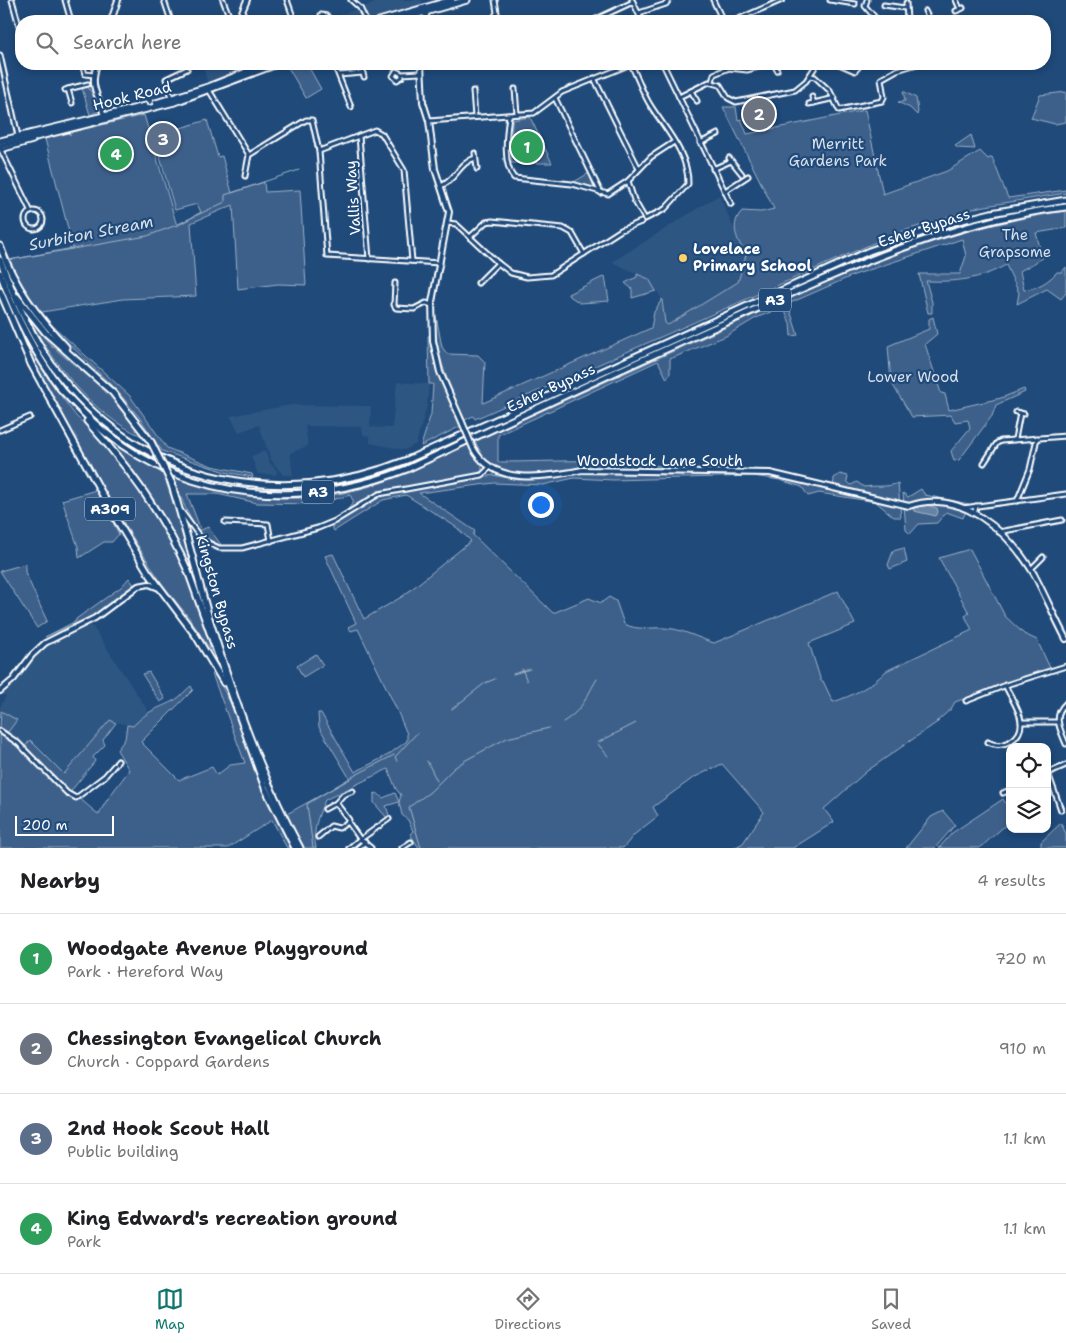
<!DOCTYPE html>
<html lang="en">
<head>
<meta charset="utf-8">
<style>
	body { margin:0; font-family:"Shantell Sans",sans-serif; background:#f2f2f2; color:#202124 }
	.controls { position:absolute; right:15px; bottom:15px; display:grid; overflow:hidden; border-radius:10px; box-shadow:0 2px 8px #0003 }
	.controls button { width:45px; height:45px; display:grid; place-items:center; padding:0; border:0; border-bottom:1px solid #e0e0e0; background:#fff; color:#202124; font:25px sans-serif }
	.scale { position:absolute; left:15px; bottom:12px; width:99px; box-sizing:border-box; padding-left:5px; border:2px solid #fff; border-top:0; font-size:14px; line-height:18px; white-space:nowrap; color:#fff; -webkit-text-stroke:4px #1f4a7a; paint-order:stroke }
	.you { position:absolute; left:540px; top:504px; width:18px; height:18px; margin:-12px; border:4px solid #fff; border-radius:50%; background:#1a73e8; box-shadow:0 0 0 8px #1a73e833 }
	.badge { display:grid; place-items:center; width:32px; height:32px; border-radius:50%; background:#0f766e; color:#fff; font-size:16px; font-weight:700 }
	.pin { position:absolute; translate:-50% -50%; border:2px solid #fff; box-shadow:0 1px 5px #0006 }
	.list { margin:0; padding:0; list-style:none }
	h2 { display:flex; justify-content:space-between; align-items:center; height:65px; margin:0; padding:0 20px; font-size:21px }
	h2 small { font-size:16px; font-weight:400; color:#757577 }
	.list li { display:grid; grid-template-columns:32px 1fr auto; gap:15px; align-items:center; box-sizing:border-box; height:90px; padding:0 20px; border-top:1px solid #e0e0e0 }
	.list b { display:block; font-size:19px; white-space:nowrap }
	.list p { margin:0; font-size:16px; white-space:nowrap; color:#757577 }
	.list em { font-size:16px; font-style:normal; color:#757577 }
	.icon { flex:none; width:28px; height:28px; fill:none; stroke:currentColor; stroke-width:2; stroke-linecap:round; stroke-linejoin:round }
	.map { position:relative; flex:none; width:1066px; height:848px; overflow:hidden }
	.search { position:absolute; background:#fff; box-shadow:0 2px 8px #0003; left:15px; right:15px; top:15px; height:55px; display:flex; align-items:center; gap:12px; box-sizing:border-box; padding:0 18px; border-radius:20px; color:#757577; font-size:19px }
	.sheet { height:425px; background:#fff }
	nav { display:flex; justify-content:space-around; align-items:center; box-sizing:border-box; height:70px; border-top:1px solid #e0e0e0; background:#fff; font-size:14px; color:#757577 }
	nav a { display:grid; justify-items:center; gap:2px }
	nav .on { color:#0f766e }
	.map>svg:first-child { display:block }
</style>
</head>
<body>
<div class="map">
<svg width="1066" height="848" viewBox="0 0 1066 848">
	<rect width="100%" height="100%" fill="#1f4a7a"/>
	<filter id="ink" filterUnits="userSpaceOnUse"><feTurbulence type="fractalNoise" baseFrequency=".02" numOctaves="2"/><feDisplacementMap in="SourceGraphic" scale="10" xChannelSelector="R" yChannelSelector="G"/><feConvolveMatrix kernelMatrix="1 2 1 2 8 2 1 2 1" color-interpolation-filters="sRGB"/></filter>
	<g filter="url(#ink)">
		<g fill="#2e5683">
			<polygon points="383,0 422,0 424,21 330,21 329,19"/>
			<polygon points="202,64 241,64 242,68 240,71 208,84"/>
			<polygon points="719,195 746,255 742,273 734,286 680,318 668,325 665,323 664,302 649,279 612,262"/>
			<polygon points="397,382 429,384 427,406 416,444 405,450 370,443 370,436 363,435 362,427 305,426 308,446 290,453 293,475 283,475 271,460 259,425 239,432 230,416 291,405 371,406 370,427 392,428"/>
			<polygon points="265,451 270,463 277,471 276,475 258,474 251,456"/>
			<polygon points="91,624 148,711 133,726 115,722 64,774 30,741 24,748 0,729 0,707 6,696 0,694 47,645 57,638"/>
		</g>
		<g fill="#3c618b" stroke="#9eb0c5">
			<polygon points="286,64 307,64 321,89 306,98"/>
			<polygon points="88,87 98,103 99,111 90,115 82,88"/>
			<polygon points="903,91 916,98 918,111 917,115 910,108 898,102 905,101"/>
			<polygon points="1066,92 1066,122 1055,124 1031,118 1040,95"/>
			<path d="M723,107h13l2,13 3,-1 6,15 118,-24 18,84 64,-23 33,-20 8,8 4,-2 16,41 58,-8v3l-87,14 -85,27 -419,185 -2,-3 -8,4c-17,-37 -29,-63 -31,-104h2l6,31 5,7 31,1 7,7 -2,41 168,-75 3,-16 8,-13 3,24 3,2 70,-43 8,-27c-9,-15 -17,-30 -4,-44l19,1 13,-3z"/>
			<polygon points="144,115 177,226 201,212 197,204 175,210 154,136 207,120 218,157 222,156 232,193 264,182 265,192 300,190 306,285 278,284 238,289 233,205 191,223 196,296 123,299 42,312 52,325 130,396 167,448 212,466 252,474 253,477 225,472 162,451 139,417 119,393 43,318 21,285 9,260 73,248 45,139 69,133 70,135 72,132"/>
			<polygon points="530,117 552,163 511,163 512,120"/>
			<polygon points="971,135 975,149 958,148 955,146"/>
			<polygon points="589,173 594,188 574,182"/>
			<path d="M1066,211v17l-30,5 7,25 -23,13 4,19c14,-2 24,-8 33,-18h5l4,-5v26l-5,6 -14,-10 -30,15 2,-11 -13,-28c-27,15 -50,17 -80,16l6,21v11h-4l-9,-39h41l6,-18 -4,-17 -108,36 -66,29 10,31 -7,1 -1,-13 -7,-16 -27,11 -30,18 -56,23v14l-3,6 -9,-18 -160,74v27c58,0 111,-5 168,5v3c-28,-1 -57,-4 -84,-2 -26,1 -56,12 -81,4 -14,-5 -20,-18 -26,-31l382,-173c69,-27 136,-46 209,-57z"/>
			<polygon points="637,274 649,279 656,291 632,298 632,289 625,283 637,277"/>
			<polygon points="605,276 609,301 580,303 568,295 568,294"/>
			<polygon points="0,279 22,335 49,380 76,416 107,446 129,474 170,537 190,586 214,655 190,619 162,584 115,509 34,364 15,324"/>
			<path d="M26,314c8,9 15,21 24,30 26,25 79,58 92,92 -50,-20 -91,-77 -116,-122z"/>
			<polygon points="933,317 937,334 925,344 941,393 945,394 949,410 1001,398 1024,389 1025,392 996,405 992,416 959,460 954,461 951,451 970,428 968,420 955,422 951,415 912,417 891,382 888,346 929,329 929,319"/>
			<polygon points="430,335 439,377 461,426 421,446 431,414 433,384 429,384 428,336"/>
			<path d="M104,436l59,38 12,33 15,56 -2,1c-24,-53 -45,-85 -84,-128z"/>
			<path d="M469,444l13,23v4l-7,3 -101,20 -27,16 7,-8 -4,-7 -33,9 -60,-1 -40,-9h-30l14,36 7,-3 14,19c-31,-11 -38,-42 -49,-70 59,20 119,30 179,15 41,-9 79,-29 117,-47z"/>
			<path d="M582,473l170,1 18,1 63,16 1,-13 6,-4 8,2 -1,5 4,4 6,-3 7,5c12,-2 23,1 34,-4l3,34h-7l-18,-15 -57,-9 -11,3 -6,-9 -22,-7 -27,-4 -140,4 -39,-2 -31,7 -49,-2 -75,10 56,38 -2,4 80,78 36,-15 12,5 8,-6 7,4 8,23c15,7 25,3 40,4 16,0 34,10 50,15l124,-52 17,33 -46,19 12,38h2l10,21c19,-6 39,-16 53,-31l86,-41 -7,-14 4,-3 -30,-55 31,-9 35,67 19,18 13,6 13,28 -95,34 -4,7 -15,13 3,-1 -72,50 -43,38 10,13 -41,26h-59l9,-5 21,-31 -42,-48 -29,14 -40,29 5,9 -23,18 -12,14h-204l-9,-14 3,-3 -5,-11 -6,-5 -3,-13 -13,4 4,12h-3l-13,-15v-9l3,-1 6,5 12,-5 4,9 2,-7 -5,-6 -8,-20 -63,31c-7,16 -13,30 -9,48h-13l-18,-33 65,-36 -31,-52 -1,-14h3l34,59 33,-17 19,-14v-7l-11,-26 -38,-79 -7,2 -3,-4 8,-4 -31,-67 8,-2 31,65 39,-23 68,-55 -15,-14 -50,-32 -23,5 -49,31 -3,-6 45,-28 117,-22 25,5z"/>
			<polygon points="921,489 925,495 969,504 963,518 946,512 937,523 919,524 910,534 906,530 903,493 908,497"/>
			<polygon points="96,490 119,534 112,542 104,542 79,558 78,547 62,500"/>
			<polygon points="904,548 907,562 890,569 888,565 893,551"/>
			<polygon points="25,564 25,572 47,621 37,628 0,571"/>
			<polygon points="129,578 134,585 92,616 45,637 76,621 76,619 121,587"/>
			<polygon points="316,654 323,665 303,677 297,666"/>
			<polygon points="149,672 165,699 160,702 142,674"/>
			<path d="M215,673l18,35 25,72 33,68h-4l-15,-28 -44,28h-228v-115l22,18 8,-11 34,34 46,-54 6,3 -13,17 2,5 -12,12 2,4 -24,30 28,24c3,-11 22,-33 30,-45l-12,-20 8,-11 2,-14 6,1c17,-17 20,-15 40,-25 8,-4 11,-10 18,-15l2,4 -52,52 38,38 33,-13 5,8 13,-10 15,-2 -33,-89z"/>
			<polygon points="1,711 17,720 8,732 0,727"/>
			<polygon points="1003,799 1010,811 1010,821 980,848 939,848 952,833"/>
			<polygon points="943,811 955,825 935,848 906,848 931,817"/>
			<polygon points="1061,823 1066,834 1066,848 1041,848 1041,842"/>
		</g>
		<polygon fill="#6583a4" stroke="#a3b5c8" points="927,505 937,508 938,512 936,516 914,511 913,508"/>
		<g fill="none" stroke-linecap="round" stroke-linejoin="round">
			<g stroke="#a3b5c8" stroke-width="1">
				<polyline points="178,224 225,202 225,195 299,170"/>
				<polyline points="9,260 147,236 177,225"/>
				<polyline points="522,669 527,681"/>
				<polyline points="513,674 530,669"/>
				<polyline points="452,709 485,683 495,679"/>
				<path d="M563,722c20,-12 23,-25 34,-43"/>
				<polyline points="608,756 597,743 636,723"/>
				<polyline points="397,761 395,757 417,733"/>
				<polyline points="427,761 437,781"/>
				<polyline points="313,848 307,804 348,779 394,755"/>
				<polyline points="421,848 409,807 430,792 454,768 466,760 507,738 549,728"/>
			</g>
			<defs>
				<g id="street">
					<polyline points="12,0 21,33"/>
					<polyline points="65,0 71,21"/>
					<polyline points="164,0 171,21"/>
					<polyline points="223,0 231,21"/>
					<polyline points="287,0 292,14"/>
					<polyline points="351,0 360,8 366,21"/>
					<polyline points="632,0 642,21"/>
					<polyline points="713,0 723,21"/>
					<polyline points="830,0 855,4"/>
					<polyline points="867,0 865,6 878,21"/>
					<polyline points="956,0 960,9"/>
					<polyline points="906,3 907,21"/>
					<polyline points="884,5 905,8"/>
					<polyline points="925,11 930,21"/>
					<polyline points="956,11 963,8"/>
					<polyline points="639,13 666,4 669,0"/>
					<polyline points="321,15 327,16 330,21"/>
					<polyline points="25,21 26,21"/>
					<polyline points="201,21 210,21 228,15"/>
					<polyline points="491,21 497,13 495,0"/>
					<polyline points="592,21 633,2"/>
					<polyline points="734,21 782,0"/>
					<polyline points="0,55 18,136"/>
					<polyline points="82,64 85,74 94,75"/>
					<polyline points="334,64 351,107"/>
					<polyline points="663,64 731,204"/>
					<polyline points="774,64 777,70"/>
					<polyline points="839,64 855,71 861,64"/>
					<polyline points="361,68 364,77"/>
					<polyline points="402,74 396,71 393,76 397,80 402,77 402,74 420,73"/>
					<polyline points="339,75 363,73"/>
					<polyline points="811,76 815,77 830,91 839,110 882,101 884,97 881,79 897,70 917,64"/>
					<polyline points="594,78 639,169"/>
					<polyline points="712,82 714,74 729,68 747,70 769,64"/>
					<polyline points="68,89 88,84"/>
					<polyline points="515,89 517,114"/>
					<polyline points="65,90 68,89 72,103"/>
					<polyline points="209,90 249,155 306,120 312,120 319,151 327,256 440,263"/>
					<polyline points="473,91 475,117"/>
					<polyline points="691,91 697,101"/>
					<polyline points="679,97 709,82 720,85 728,98 736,102 795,90 806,81 817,64"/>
					<polyline points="812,97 814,103"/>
					<polyline points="171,98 166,79 187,69"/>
					<polyline points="555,98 601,193"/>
					<polyline points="809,104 835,98"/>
					<path d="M509,115c-2,17 -7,49 5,63l58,6 36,10 20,-13 23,-24 23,-15"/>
					<polyline points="429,121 534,113 562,92 631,64"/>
					<polyline points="359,136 369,259"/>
					<polyline points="700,143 718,134"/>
					<polyline points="0,148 31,212"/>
					<polyline points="1,150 33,141 34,137"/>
					<polyline points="319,151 375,130 382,134 404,170 412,261"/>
					<polyline points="475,153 477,169"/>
					<polyline points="729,158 742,174"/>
					<polyline points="713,169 731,161"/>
					<polyline points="245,176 249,155"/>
					<path d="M628,181l6,19 11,19 20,-10 23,-25c1,-31 -24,-56 -39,-81 -7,-12 -12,-26 -18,-39"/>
					<path d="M441,186c15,-6 18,-23 34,-28"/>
					<polyline points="725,191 748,176"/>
					<circle cx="34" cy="220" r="9"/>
					<polyline points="448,223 456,224 498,263 511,273 527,277 551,275 621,230 641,222"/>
					<polyline points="470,237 486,222 492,221 563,228 572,233 584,254"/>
					<polyline points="395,283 394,305 396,308 414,309 426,303 432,305"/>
					<polyline points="478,283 498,263"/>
					<polyline points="1016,412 1024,414"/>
					<polyline points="0,430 30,417"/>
					<polyline points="1015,439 1020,413"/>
					<polyline points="984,463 997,443 1001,441 1066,436"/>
					<polyline points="1017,501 1030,469 1037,438"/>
					<polyline points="963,508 1066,494"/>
					<polyline points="181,511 202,540 219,548 242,548 318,528 335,521 379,494 482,475 489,468"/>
					<polyline points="975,511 976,506"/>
					<polyline points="225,522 268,524 271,541"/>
					<polyline points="999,532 1062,520"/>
					<polyline points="1031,569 1043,557"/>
					<polyline points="966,701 1009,684 1066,666"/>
					<path d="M1066,703c-14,13 -6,26 0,41"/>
					<polyline points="1021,722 1057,722"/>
					<polyline points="0,731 18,743 67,793 76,798 105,776 118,761"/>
					<path d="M988,742c14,8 35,-3 33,-21 -1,-11 -11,-25 -16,-36"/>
					<polyline points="1048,773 1061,810"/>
					<polyline points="1048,773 1066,765"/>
					<polyline points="1003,793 1010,790"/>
					<polyline points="336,803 343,795 353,791"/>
					<polyline points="325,809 336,803 349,820 348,822"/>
					<polyline points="318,837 331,826 339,828 348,822 360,839 371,848"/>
					<polyline points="361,839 389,819"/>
					<polyline points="349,848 360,839"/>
					<polyline points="358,848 365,842"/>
					<polyline points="402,848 411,842"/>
				</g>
				<g id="secondary">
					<polyline points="111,21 118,0"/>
					<polyline points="238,21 247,0"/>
					<polyline points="424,21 427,12"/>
					<path d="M97,64c-8,25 1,28 7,52"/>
					<polyline points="244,64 247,71"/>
					<polyline points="421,64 423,102 429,121 435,169 449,212 432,302 433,341 440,372 462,422"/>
					<path d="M473,448c21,39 72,29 109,22l188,3 139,33c52,-18 100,26 125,68 11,21 21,44 32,65"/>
					<polyline points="0,691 13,680 32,655 45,643 95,618 138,586 149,584 159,588"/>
				</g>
				<g id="highway">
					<polyline points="379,21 452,0"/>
					<polyline points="394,21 467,0"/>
					<polyline points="156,103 208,87 266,64"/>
					<polyline points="0,141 145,106"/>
					<polyline points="0,146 175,102 277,64"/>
					<path d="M0,246c14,40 37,70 66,101"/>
					<path d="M0,260c16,41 33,82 61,117 85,108 222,133 346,83l462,-209 81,-28 41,-10 75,-13"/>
					<path d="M0,273c15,42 34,80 61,116"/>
					<polyline points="0,291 31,364 116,519 148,572 196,636 224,683"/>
					<polyline points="17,297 46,333 113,393 151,442"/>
					<path d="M60,388c15,16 29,32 46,45 87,70 199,76 301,36 109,-51 217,-102 327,-150 107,-48 214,-98 332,-112"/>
					<path d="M87,421c42,46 76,93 101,150l77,217 30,60"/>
					<path d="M171,482c14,45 25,90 38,136 24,78 52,158 91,230"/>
				</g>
			</defs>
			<use href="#street" stroke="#fff" stroke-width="7"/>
			<use href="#secondary" stroke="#fff" stroke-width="8"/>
			<use href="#highway" stroke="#fff" stroke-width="9"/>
			<use href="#street" stroke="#1f4a7a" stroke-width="3"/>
			<use href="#secondary" stroke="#1f4a7a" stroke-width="4"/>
			<use href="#highway" stroke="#1f4a7a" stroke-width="5"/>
			<defs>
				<polyline id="secondary-bridge" points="462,422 473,448"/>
				<polyline id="highway-bridge" points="151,442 171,482"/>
			</defs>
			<use href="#secondary-bridge" stroke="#fff" stroke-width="8" stroke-linecap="butt"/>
			<use href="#highway-bridge" stroke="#fff" stroke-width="9" stroke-linecap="butt"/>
			<use href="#secondary-bridge" stroke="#1f4a7a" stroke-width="4"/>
			<use href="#highway-bridge" stroke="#1f4a7a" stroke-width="5"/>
		</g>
	</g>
	<circle fill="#ffd166" stroke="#1f4a7a" stroke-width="2" cx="683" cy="258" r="5"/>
	<g text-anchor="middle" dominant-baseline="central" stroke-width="4.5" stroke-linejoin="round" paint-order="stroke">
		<g fill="#1f4a7a" stroke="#bcc9d7" stroke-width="1">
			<rect x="759" y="288.5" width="32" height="23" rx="4"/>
			<rect x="302" y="480.5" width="32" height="23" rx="4"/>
			<rect x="85" y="497.5" width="50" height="23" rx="4"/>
		</g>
		<g font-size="14" font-weight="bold" fill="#fff">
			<text x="775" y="300">A3</text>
			<text x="318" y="492">A3</text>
			<text x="110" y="509">A309</text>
		</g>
		<g font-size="15" fill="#fff" stroke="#1f4a7a">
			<text transform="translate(132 96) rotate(-14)">Hook Road</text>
			<text transform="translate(353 198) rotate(-94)">Vallis Way</text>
			<text transform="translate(924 228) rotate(-18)">Esher Bypass</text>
			<text transform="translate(551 388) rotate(-25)">Esher Bypass</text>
			<text x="660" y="461">Woodstock Lane South</text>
			<text transform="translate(217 592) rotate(74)">Kingston Bypass</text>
		</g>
		<g font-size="15" fill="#d8dfe8" stroke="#1f4a7a">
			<text x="838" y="144">Merritt<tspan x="838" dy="17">Gardens Park</tspan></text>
			<text x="1015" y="235">The<tspan x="1015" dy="17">Grapsome</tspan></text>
			<text x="913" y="377">Lower Wood</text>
		</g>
		<g font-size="15" font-weight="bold" fill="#fff" stroke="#1f4a7a" text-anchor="start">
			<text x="693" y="249">Lovelace<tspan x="693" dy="17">Primary School</tspan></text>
		</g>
		<g font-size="16" font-style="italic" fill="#d8e0e8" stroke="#1f4a7a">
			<text transform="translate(91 233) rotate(-11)">Surbiton Stream</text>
		</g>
	</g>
</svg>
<div class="controls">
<button><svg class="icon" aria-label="locate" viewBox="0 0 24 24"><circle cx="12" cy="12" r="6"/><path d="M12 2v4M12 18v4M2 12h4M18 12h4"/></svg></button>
<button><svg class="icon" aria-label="layers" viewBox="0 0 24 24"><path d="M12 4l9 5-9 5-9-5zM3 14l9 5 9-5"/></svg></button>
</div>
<div class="scale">200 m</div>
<div class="you"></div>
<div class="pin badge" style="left:527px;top:147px;background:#2e9e5b">1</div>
<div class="pin badge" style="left:759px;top:114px;background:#6b7280">2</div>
<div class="pin badge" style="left:163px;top:139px;background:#5c6f8a">3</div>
<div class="pin badge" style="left:116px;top:154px;background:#2e9e5b">4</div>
<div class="search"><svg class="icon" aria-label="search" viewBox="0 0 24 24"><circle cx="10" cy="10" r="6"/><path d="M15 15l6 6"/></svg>Search here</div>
</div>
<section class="sheet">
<h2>Nearby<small>4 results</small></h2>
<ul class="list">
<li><span class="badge" style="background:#2e9e5b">1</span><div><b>Woodgate Avenue Playground</b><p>Park · Hereford Way</p></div><em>720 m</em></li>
<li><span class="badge" style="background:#6b7280">2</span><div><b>Chessington Evangelical Church</b><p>Church · Coppard Gardens</p></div><em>910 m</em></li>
<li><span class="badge" style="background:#5c6f8a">3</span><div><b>2nd Hook Scout Hall</b><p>Public building</p></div><em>1.1 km</em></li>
<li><span class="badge" style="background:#2e9e5b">4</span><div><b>King Edward's recreation ground</b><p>Park</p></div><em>1.1 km</em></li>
</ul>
</section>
<nav>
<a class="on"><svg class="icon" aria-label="map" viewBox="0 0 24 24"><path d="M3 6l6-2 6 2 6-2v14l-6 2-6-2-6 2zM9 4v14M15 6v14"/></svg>Map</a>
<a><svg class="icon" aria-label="directions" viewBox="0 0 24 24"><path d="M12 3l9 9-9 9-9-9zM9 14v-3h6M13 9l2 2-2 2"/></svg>Directions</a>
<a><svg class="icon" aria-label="saved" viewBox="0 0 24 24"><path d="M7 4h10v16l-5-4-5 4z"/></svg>Saved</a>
</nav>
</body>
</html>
